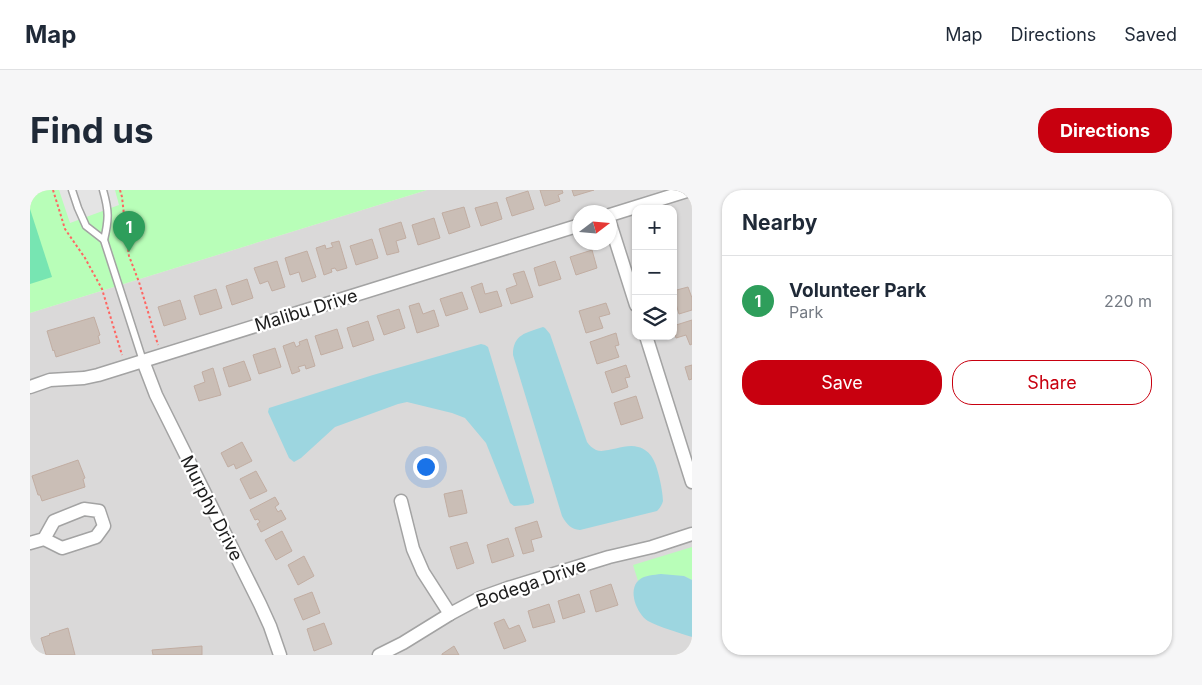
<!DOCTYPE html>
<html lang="en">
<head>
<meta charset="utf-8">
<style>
	body { margin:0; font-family:Inter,sans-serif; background:#f6f6f7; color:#1f2937 }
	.controls { position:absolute; right:15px; top:15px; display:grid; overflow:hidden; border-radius:10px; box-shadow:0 1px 4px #0004 }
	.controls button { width:45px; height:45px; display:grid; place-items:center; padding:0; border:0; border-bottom:1px solid #e0e1e3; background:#fff; color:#1f2937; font:25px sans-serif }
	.compass { position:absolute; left:542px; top:15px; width:45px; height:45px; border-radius:50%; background:#fff; box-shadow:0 1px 4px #0004; rotate:74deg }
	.you { position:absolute; left:395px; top:276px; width:18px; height:18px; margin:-12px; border:4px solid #fff; border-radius:50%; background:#1a73e8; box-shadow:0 0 0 8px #1a73e833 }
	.badge { display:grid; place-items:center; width:32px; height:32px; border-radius:50%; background:#c8000f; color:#fff; font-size:16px; font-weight:700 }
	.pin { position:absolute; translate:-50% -41px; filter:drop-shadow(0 1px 2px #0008) }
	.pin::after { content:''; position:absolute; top:26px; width:18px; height:15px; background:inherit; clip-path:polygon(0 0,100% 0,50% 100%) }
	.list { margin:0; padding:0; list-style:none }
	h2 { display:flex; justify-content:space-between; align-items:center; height:65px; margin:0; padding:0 20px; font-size:21px }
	h2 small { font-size:16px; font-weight:400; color:#747a83 }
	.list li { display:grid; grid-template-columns:32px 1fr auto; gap:15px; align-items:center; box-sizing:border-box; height:90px; padding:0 20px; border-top:1px solid #e0e1e3 }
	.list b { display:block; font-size:19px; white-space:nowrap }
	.list p { margin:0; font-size:16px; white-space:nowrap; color:#747a83 }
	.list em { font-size:16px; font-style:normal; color:#747a83 }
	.actions { display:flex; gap:10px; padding:15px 20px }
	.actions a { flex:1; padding:11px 0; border:1px solid #c8000f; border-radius:20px; text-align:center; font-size:18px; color:#c8000f }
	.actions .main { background:#c8000f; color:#fff }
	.icon { flex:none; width:28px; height:28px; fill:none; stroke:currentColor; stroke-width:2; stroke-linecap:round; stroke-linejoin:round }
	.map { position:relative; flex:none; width:662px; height:465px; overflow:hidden; border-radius:20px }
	header { display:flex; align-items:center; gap:30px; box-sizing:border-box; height:70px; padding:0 25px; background:#fff; border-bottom:1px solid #e0e1e3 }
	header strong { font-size:24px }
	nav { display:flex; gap:28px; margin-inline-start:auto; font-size:18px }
	.intro { display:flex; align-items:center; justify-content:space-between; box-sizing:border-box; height:120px; padding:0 30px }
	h1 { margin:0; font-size:35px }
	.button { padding:12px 22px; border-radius:20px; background:#c8000f; color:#fff; font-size:18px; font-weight:700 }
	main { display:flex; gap:30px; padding:0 30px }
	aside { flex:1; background:#fff; border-radius:20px; box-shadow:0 1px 4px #0004 }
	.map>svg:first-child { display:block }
</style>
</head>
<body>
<header>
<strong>Map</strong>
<nav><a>Map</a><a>Directions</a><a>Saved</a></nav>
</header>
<div class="intro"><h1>Find us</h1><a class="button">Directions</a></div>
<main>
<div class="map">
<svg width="662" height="465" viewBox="0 0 662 465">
	<rect width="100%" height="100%" fill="#eee9e0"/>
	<path fill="#dad9d9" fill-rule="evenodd" d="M397,0h265v465h-662v-342zM606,19h37v127h-37zM550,22h30v30h-30z"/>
	<g fill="#b8feb8">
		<polygon points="0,0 397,0 0,123"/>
		<polygon points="662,357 662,390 654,386 617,386 608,391 603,375"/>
	</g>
	<polygon fill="#77e5b2" points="0,19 22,87 0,94"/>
	<polygon fill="#e4e4e4" points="29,0 85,0 89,15 40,33"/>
	<g fill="#9dd6e0">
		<path d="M513,137l2,1 5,6 37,108c2,3 5,6 9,8 10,4 29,-7 42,-3 6,1 12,6 15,12 5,8 10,33 10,42 -1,4 -3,7 -6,10l-77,19c-9,-1 -13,-5 -18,-14l-49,-161c0,-21 13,-22 30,-28z"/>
		<polygon points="451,154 455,155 458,157 504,310 504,313 498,315 484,316 480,313 456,253 435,228 422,223 377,212 368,214 305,237 271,268 264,272 259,268 238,222 239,218 343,185"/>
		<path d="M631,384l23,2 8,4v57c-12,-4 -33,-10 -44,-16 -11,-7 -21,-31 -9,-41 6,-5 15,-5 22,-6z"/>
	</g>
	<g fill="#cabeb6" stroke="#c1ada2">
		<polygon points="510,0 532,0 533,3 528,5 530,11 515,16"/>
		<polygon points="542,0 564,0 544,6"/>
		<polygon points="498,1 504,19 482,26 476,8"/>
		<polygon points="467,12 472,29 451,36 445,18"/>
		<polygon points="434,17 440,37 419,44 412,23"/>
		<polygon points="404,28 410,48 388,55 382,35"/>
		<polygon points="371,32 376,48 366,51 369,62 357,65 349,39"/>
		<polygon points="342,49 348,68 326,75 320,56"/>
		<polygon points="309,51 317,78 307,81 305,78 301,79 302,82 294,85 286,58 295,55 296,59 303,57 301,53"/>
		<polygon points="562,60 567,78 546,85 540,67"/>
		<polygon points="277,61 286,87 272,92 269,82 260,85 255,68"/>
		<polygon points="247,71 255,97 242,101 238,91 230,94 224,78"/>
		<polygon points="525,71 531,89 509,96 504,78"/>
		<polygon points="494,81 503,107 481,114 476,99 487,95 483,84"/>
		<polygon points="217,89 223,108 202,115 196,96"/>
		<polygon points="452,93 455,104 467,101 472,116 450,123 441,97"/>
		<polygon points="658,97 662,108 662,120 649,124 646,114 643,115 643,101"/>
		<polygon points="186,99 192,118 170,125 164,106"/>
		<polygon points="432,102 438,119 416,126 410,109"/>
		<polygon points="150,110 156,129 134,136 128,117"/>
		<polygon points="389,113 393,124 404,120 409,136 387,143 379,116"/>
		<polygon points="576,113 580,124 569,127 573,138 556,143 549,121"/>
		<polygon points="369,119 375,138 354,145 347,126"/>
		<polygon points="64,127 70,145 68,146 70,153 26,167 24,160 23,161 17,141"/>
		<polygon points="662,130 662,154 660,155 656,145 646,148 643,136"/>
		<polygon points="338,131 344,150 323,157 317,138"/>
		<polygon points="307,139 313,158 291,165 285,146"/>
		<polygon points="586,143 589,155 585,156 589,167 567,174 560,152"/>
		<polygon points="277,149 285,176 276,179 275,175 268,177 270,181 262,184 253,156 264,152 266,157 270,155 269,152"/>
		<polygon points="245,158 251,177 229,184 223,165"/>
		<polygon points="214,171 221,190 199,197 193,178"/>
		<polygon points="596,175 600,187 595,188 598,197 582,203 575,182"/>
		<polygon points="662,175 662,189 659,190 655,177"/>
		<polygon points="183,178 191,205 169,211 164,196 175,192 172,182"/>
		<polygon points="606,206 613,228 591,235 584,213"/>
		<polygon points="212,252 222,271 206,279 204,274 198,277 191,263"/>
		<polygon points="48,270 55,288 53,289 55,297 12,311 10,305 8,305 2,286"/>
		<polygon points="226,281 237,301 220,309 210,289"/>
		<polygon points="432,300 437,323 419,327 414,304"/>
		<polygon points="245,307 249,314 245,317 248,322 251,320 256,329 231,342 227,334 230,332 228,329 225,330 220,320"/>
		<polygon points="507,331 512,347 501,350 504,361 493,364 485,338"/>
		<polygon points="252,341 262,361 246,370 235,350"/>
		<polygon points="478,348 484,366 462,373 457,355"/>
		<polygon points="437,352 444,373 427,379 420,357"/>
		<polygon points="274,366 284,386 268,395 258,375"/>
		<polygon points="581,394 588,415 566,422 560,401"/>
		<polygon points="282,402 290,423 273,430 264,409"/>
		<polygon points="549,404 555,422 533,429 528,411"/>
		<polygon points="519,414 525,432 503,438 498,421"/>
		<polygon points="474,429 479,439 489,435 496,451 474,459 464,433"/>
		<polygon points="294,433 302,454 284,461 277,439"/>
		<polygon points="38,438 45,465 16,465 11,448 20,445 19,444"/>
		<polygon points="172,456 172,465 123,465 122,460"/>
		<polygon points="424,456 429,465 412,465 412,464"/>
	</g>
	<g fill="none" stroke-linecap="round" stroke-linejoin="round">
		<defs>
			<g id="service">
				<polyline points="42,0 48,18 56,36 74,50"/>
				<path d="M73,0c6,21 6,29 1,50l39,121"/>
			</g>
			<g id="minor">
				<polyline points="580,25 660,0"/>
				<polyline points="580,33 606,115"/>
				<polyline points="616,146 662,292"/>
				<polyline points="113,171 126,205 230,414 240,436 250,465"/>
				<polyline points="0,197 20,190 54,188 68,185 550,35"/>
				<polyline points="371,311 383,359 393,382 420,424"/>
				<polyline points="0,353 14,349 32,358 66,347 74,336 69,321 54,319 24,331 14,349"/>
				<polyline points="349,465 373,453 420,424 450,408 478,398 579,367 622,357 662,344"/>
			</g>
		</defs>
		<use href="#service" stroke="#a3a3a3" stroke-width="9"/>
		<use href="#minor" stroke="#a3a3a3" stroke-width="15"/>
		<g stroke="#ff6561" stroke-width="2" stroke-dasharray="2.5 2.5" stroke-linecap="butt">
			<polyline points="23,0 35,39 55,68 72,99 92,165"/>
			<polyline points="90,0 92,7 97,52 99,66 109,92 128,155"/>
		</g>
		<use href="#service" stroke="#fff" stroke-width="6"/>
		<use href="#minor" stroke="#fff" stroke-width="12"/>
	</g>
	<g text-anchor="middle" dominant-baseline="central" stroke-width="4.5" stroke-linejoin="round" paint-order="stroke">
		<g font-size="18" fill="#1c1c1c" stroke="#fff">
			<text transform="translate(276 120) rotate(-17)">Malibu Drive</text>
			<text transform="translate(182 318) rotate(63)">Murphy Drive</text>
			<text transform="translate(501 393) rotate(-19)">Bodega Drive</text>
		</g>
	</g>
</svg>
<div class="controls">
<button>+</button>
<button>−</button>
<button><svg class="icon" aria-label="layers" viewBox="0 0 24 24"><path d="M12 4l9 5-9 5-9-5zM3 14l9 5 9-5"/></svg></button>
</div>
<svg class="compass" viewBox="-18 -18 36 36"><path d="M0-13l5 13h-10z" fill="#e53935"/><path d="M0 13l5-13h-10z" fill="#747a83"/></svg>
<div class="you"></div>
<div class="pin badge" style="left:99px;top:62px;background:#2e9e5b">1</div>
</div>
<aside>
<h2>Nearby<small></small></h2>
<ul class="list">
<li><span class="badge" style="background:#2e9e5b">1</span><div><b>Volunteer Park</b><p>Park</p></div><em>220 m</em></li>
</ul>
<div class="actions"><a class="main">Save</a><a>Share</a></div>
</aside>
</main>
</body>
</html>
